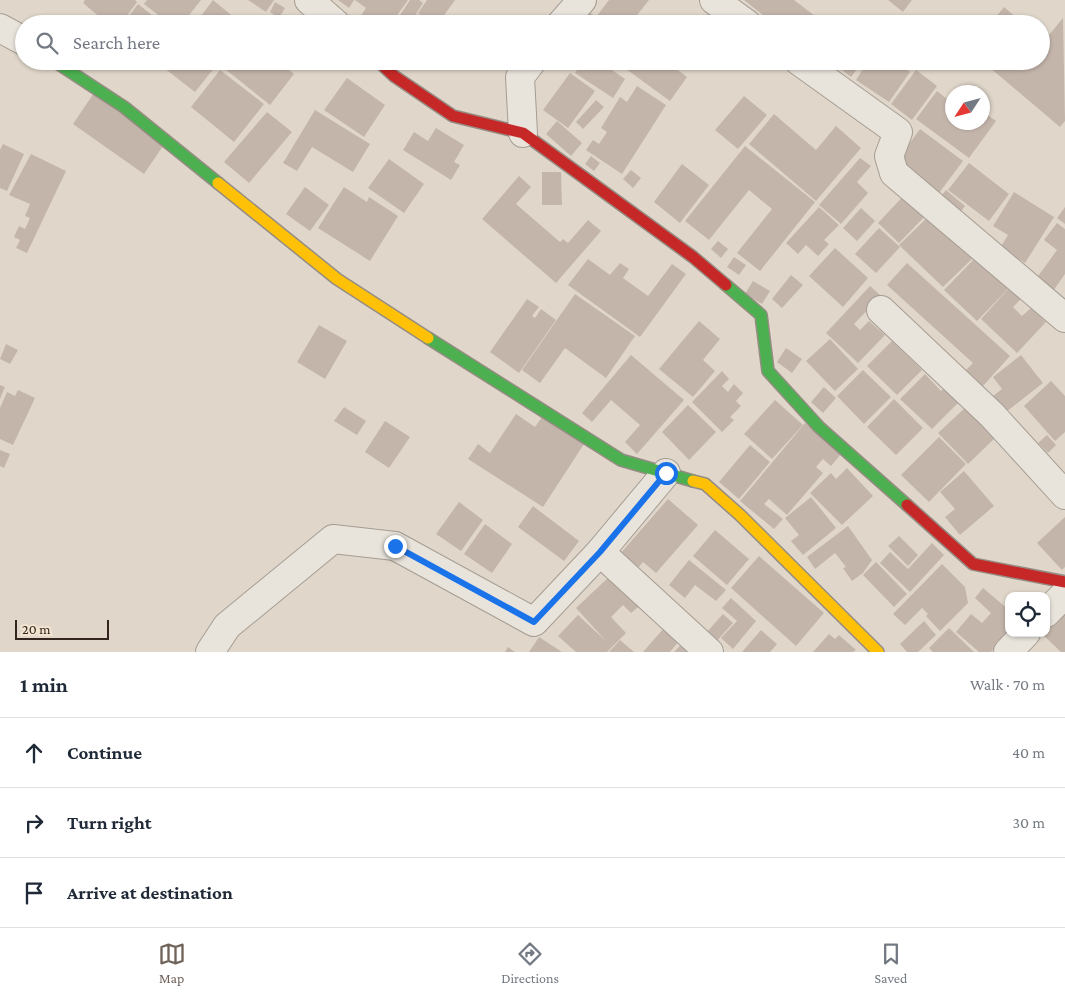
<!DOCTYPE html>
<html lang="en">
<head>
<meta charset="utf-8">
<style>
	body { margin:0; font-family:"Crimson Pro",serif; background:#f6f6f7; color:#1f2937 }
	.controls { position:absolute; right:15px; bottom:15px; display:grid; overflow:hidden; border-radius:10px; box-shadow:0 1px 4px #0004 }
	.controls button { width:45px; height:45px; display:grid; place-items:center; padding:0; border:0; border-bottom:1px solid #e0e1e3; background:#fff; color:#1f2937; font:25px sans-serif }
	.compass { position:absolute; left:945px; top:85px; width:45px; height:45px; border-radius:50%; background:#fff; box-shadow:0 1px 4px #0004; rotate:234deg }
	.scale { position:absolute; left:15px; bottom:12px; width:94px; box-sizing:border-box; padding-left:5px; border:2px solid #33251d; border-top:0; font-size:14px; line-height:18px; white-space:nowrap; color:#33251d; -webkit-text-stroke:4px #f2e4cf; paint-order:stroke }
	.stop { position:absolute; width:15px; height:15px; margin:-11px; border:4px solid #1a73e8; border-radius:50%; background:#fff }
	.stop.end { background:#1a73e8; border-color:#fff; box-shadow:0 1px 5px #0008 }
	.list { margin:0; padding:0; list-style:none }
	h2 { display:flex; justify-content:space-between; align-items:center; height:65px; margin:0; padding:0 20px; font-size:21px }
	h2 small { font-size:16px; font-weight:400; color:#747a83 }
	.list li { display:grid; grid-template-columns:32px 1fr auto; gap:15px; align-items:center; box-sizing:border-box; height:70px; padding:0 20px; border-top:1px solid #e0e1e3 }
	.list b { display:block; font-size:19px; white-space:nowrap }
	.list em { font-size:16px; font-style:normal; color:#747a83 }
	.icon { flex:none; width:28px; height:28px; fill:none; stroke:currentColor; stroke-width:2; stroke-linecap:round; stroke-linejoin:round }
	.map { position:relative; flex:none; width:1065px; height:652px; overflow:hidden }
	.search { position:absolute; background:#fff; box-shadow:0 1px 4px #0004; left:15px; right:15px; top:15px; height:55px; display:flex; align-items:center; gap:12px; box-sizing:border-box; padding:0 18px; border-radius:28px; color:#747a83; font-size:19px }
	.sheet { height:275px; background:#fff }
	nav { display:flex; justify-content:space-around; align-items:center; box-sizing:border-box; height:70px; border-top:1px solid #e0e1e3; background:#fff; font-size:14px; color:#747a83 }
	nav a { display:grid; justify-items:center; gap:2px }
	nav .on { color:#70635a }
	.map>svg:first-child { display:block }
</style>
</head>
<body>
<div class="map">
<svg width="1065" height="652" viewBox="0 0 1065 652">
	<rect width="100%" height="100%" fill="#e0d7ca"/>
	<g fill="#c4b5ab">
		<polygon points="85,0 135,0 137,2 121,24 108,24 83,3"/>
		<polygon points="147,0 201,0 182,24 170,24 144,4"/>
		<polygon points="213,0 242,24 195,24"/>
		<polygon points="248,0 274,0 266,12"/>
		<polygon points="338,0 354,0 349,8"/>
		<polygon points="355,0 408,0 391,24 369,24 360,17 366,8"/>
		<polygon points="410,0 419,0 423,3 416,14 431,24 394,24"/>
		<polygon points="427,0 455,0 438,24 434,24 418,13"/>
		<polygon points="609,0 649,0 630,24 570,24 582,7 596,17"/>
		<polygon points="744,0 794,0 819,19 815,24 774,24"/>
		<polygon points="888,0 912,0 903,12"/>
		<polygon points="275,2 285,8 279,18 270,12"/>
		<polygon points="138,4 163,24 123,24"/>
		<polygon points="1004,7 1024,24 990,24"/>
		<polygon points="704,16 716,24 699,24"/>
		<polygon points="1063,18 1065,121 1060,127 982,61 1041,61 1041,38 1044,41"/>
		<polygon points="155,61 208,61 215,67 195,92"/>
		<polygon points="224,61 278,61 294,74 270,105 220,65"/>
		<polygon points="408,61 418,61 415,66"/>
		<polygon points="583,61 599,61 625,79 613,98 575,73"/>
		<polygon points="615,61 666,61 687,77 670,101"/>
		<polygon points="831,61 863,61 851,77"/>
		<polygon points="868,61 894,61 910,72 889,102 856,80"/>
		<polygon points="220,70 264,104 234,142 191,107"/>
		<polygon points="916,70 937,86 912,120 891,104"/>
		<polygon points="570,73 595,91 568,128 543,110"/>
		<polygon points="347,78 385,105 364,137 324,110"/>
		<polygon points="637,86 666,105 622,174 586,150 593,140 599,144 607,132 601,128 620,97 627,102"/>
		<polygon points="937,91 952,103 952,122 982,122 985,113 996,121 969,158 916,119"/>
		<polygon points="94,93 165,143 144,174 73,124"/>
		<polygon points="744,96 767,115 738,149 715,130"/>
		<polygon points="596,100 604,107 583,129 576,122"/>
		<polygon points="315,110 370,144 353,172 312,147 297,171 283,163"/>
		<polygon points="267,112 292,132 249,183 224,162"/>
		<polygon points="774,114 816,150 836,126 861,148 816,201 749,144"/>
		<polygon points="557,121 582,143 571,156 546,134"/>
		<polygon points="436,128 464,145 454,162 460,165 451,180 403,150 414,132 428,141"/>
		<polygon points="920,129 963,161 936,197 894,165"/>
		<polygon points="3,144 24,154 7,191 0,188 0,150"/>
		<polygon points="745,146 815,202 760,271 737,253 772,209 749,190 709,240 685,221"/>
		<polygon points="31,154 66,171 27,253 16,248 20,240 14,237 19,226 25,229 30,218 25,216 30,204 9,195"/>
		<polygon points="591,156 600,163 594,171 585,164"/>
		<polygon points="860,158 871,166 857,182 868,193 841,224 819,205"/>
		<polygon points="389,159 424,184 404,213 368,188"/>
		<polygon points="969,163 1009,194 989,221 948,190"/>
		<polygon points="682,164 709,185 680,223 654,202"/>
		<polygon points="631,170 641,178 633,188 623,179"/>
		<polygon points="542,172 561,172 562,205 542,205"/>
		<polygon points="519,176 531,187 516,204 560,242 563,239 568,243 588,220 601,231 556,283 482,219"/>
		<polygon points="305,187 329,205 310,231 286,214"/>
		<polygon points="344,187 367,202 369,197 398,216 370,261 318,228"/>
		<polygon points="909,190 931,210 899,243 878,223"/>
		<polygon points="946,190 965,206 957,217 937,201"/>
		<polygon points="1014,192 1054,217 1025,263 1000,248 1008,235 993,226"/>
		<polygon points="819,207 839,225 824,240 829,244 818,256 806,245 798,254 786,243"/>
		<polygon points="1065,207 1065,224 1057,218"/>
		<polygon points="861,208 875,221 857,241 843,228"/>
		<polygon points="930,215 973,258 943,287 899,245"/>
		<polygon points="1057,223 1065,229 1065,274 1053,291 1036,279 1057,250 1044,240"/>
		<polygon points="879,228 900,247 876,273 855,254"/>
		<polygon points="718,241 728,249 721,258 711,249"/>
		<polygon points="835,248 868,278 843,307 809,276"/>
		<polygon points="977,256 1010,287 977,321 944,290"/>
		<polygon points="734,257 746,265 739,275 727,267"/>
		<polygon points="588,259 610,275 620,263 629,269 623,278 648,296 672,264 686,274 640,337 568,285"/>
		<polygon points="907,263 1010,356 983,386 966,370 973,363 887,285"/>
		<polygon points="791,275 803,285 782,308 772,299"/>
		<polygon points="753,281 770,291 762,304 745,294"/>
		<polygon points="1012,285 1024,296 1013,307 1022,316 1031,308 1046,322 1017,353 981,319"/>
		<polygon points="870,286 881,296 854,324 860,330 869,321 885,335 858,363 826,333"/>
		<polygon points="575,294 635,336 606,378 565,348 540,383 522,370"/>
		<polygon points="527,299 539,307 532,316 535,318 541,309 556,320 519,373 490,352"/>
		<polygon points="699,321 720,339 703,360 715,371 693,397 659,369"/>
		<polygon points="319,325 347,341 325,379 297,362"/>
		<polygon points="830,339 858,369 835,391 806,361"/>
		<polygon points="892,341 922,370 897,395 867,366"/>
		<polygon points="6,344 18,350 10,364 0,359"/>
		<polygon points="786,348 802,359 792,373 777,362"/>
		<polygon points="631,355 684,400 637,454 625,442 640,425 611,400 592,422 582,413"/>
		<polygon points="1021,355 1043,383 1006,412 993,396 1002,389 993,377"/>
		<polygon points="863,370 891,397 864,424 837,396"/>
		<polygon points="722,371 729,379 722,386 728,392 734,384 743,393 736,401 741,406 730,417 734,420 722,432 692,402"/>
		<polygon points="925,374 941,391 951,381 965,396 932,429 900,399"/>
		<polygon points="1051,381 1065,396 1065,432 1055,441 1024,406"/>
		<polygon points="0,385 5,387 0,399"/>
		<polygon points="824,387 836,398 823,413 811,402"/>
		<polygon points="18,390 35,398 13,445 0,439 0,408 7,392 15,396"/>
		<polygon points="894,399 923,428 896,455 867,427"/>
		<polygon points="775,400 803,425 772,459 744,434"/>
		<polygon points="688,405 716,432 689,460 662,432"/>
		<polygon points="344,407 366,421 357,435 334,421"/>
		<polygon points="966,407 996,437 968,464 938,433"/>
		<polygon points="516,414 535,427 542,417 584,444 543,507 468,459 478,444 490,453"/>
		<polygon points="385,421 410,437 389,468 365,452"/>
		<polygon points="805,423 841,454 831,466 823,459 816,467 823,473 787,515 769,499 764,504 783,519 774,529 740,501"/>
		<polygon points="1047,435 1056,445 1048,453 1038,443"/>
		<polygon points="939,437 966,464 929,502 901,475"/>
		<polygon points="750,445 770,462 739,499 719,482"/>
		<polygon points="0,450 10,454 4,468 0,466"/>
		<polygon points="847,468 873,496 842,525 810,493 831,473 836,479"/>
		<polygon points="964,471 994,506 960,535 945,517 955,509 940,492"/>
		<polygon points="811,497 836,528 803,555 791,541 799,535 785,518"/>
		<polygon points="668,499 698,525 656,573 643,562 637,569 620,554"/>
		<polygon points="459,502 483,520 461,551 436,534"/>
		<polygon points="533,506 579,541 564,561 518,527"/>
		<polygon points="1065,517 1065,567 1062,570 1037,543"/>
		<polygon points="485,524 512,544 492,573 464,554"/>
		<polygon points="848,526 872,560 863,573 852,581 843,568 846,567 835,553 815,569 807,557"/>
		<polygon points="715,530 749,559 727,585 693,556"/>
		<polygon points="899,536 918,555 908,566 888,546"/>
		<polygon points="932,543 944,555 910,592 880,563 890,552 908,569"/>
		<polygon points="759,556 824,613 796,646 731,588"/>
		<polygon points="689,560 726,590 716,601 695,585 685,598 669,585"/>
		<polygon points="876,562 907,594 894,607 863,575"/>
		<polygon points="942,564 965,587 968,603 940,631 926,616 928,614 922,608 905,625 893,614"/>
		<polygon points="609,577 628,597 632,593 642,604 631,613 623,605 611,617 626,633 607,652 576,652 558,636 578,615 606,641 576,608"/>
		<polygon points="983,588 1009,610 1009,632 991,652 979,652 956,632 971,614 982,623 991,613 975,598"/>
		<polygon points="1065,595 1065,652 1061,652 1041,633 1046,633 1046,614"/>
		<polygon points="731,598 756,621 733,649 721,638 737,621 722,608"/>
		<polygon points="723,614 733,623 715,643 705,634"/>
		<polygon points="924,621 936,635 918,652 907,652 900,644"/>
		<polygon points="664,628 679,641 670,652 643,652"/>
		<polygon points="949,628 974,652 933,652 929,648"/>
		<polygon points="761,630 777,644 770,652 742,652"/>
		<polygon points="829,634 835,639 839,635 856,650 853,652 813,652"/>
		<polygon points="539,637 562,652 529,652"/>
		<polygon points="688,637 695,652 674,652"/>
		<polygon points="620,640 634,652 609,652"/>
		<polygon points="508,647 515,652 505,652"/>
	</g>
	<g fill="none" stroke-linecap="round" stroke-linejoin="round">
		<defs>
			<g id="street">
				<polyline points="309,0 336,24"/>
				<polyline points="714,0 747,24"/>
				<polyline points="561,24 582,0"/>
				<polyline points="0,28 24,41"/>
				<polyline points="799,61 898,132 889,156 894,173 1065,318"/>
				<polyline points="523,133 520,77 532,61"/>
				<polyline points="881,310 992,415 1065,495"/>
				<polyline points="666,473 600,552 709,652"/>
				<polyline points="1046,613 1065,594"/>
				<polyline points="210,652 227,626 333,539 395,546 534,622 600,552"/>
				<polyline points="1008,652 1026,633"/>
			</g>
			<g id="fast">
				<polyline points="54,61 124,107 218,183"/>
				<polyline points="726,285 761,315 768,371 819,427 907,505"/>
				<polyline points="428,338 621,460 693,481"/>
			</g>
			<g id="slow">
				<polyline points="218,183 337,279 428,338"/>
				<polyline points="693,481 705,484 740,515 878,652"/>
			</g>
			<g id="jam">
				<polyline points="378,61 394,76 453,116 523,133 693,257 726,285"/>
				<polyline points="907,505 973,564 1065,582"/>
			</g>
		</defs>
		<use href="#street" stroke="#a59d93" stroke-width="30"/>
		<use href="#fast" stroke="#958c83" stroke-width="14"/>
		<use href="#slow" stroke="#958c83" stroke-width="14"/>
		<use href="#jam" stroke="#958c83" stroke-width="14"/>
		<use href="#street" stroke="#e8e3db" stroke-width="28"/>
		<use href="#fast" stroke="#4caf50" stroke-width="11"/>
		<use href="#slow" stroke="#ffc107" stroke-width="11"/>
		<use href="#jam" stroke="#c62828" stroke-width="11"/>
	</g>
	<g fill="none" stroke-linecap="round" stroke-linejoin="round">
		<polyline stroke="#1a73e8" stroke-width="6" points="395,546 534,622 600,552 666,473"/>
	</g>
</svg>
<div class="controls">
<button><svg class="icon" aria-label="locate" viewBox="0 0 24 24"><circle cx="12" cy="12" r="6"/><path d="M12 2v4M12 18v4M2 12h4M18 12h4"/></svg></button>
</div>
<svg class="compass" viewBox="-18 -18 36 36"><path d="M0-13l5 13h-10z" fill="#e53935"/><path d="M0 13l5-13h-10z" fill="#747a83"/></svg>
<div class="scale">20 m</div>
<div class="stop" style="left:666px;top:473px"></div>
<div class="stop end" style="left:395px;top:546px"></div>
<div class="search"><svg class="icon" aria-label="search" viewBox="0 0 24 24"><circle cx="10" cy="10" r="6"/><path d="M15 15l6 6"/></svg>Search here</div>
</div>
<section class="sheet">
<h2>1 min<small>Walk · 70 m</small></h2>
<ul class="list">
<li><svg class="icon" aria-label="ahead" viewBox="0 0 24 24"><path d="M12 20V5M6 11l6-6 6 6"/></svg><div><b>Continue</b></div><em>40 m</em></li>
<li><svg class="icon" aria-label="right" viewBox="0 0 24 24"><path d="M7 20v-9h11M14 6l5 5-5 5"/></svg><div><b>Turn right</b></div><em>30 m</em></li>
<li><svg class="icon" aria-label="arrive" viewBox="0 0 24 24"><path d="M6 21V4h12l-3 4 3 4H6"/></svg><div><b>Arrive at destination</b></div></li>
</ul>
</section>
<nav>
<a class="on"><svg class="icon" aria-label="map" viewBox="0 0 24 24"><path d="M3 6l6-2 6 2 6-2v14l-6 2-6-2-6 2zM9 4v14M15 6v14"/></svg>Map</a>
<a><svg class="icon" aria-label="directions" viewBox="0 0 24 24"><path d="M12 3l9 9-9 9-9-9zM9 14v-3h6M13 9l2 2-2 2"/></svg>Directions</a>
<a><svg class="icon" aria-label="saved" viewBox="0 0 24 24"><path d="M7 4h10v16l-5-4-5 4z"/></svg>Saved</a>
</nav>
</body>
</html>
